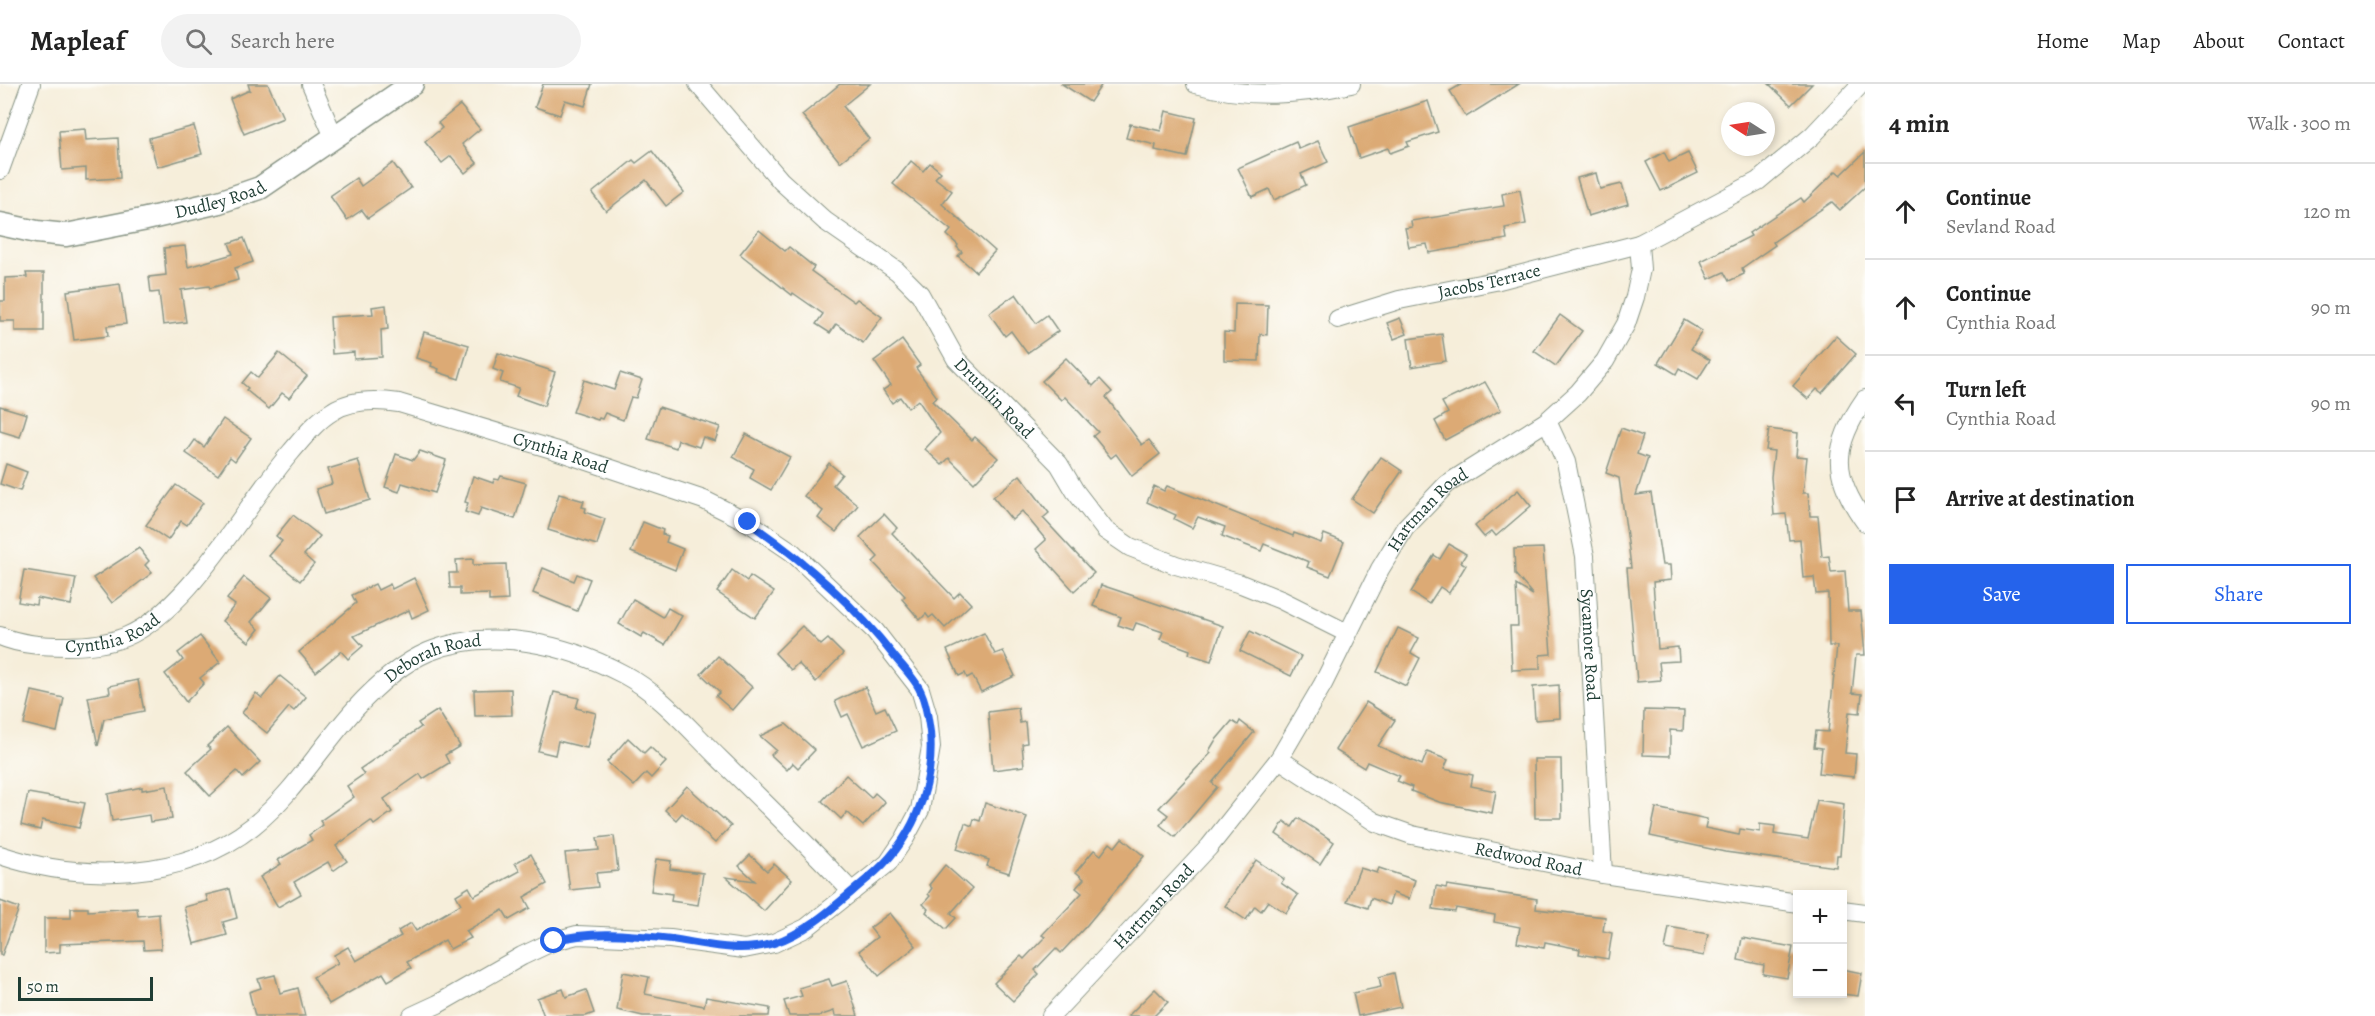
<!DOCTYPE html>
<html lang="en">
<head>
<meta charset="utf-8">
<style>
	body { margin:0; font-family:Alegreya,serif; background:#f2f2f2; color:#222 }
	.controls { position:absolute; right:18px; bottom:18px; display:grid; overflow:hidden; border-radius:0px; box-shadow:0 3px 9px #0003 }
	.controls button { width:54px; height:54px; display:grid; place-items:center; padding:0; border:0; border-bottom:2px solid #e0e0e0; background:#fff; color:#222; font:30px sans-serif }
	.compass { position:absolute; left:1721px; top:18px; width:54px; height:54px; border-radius:50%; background:#fff; box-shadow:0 3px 9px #0003; rotate:282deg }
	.scale { position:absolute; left:18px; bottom:15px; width:135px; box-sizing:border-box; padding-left:6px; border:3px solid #1f3d34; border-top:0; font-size:16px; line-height:21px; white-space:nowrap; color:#1f3d34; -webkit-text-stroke:4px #fdfcf7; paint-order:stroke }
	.stop { position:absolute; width:18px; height:18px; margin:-14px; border:4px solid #2563eb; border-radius:50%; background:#fff }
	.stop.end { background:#2563eb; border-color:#fff; box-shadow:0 2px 6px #0008 }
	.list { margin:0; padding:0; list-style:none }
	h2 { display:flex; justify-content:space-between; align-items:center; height:78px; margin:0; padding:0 24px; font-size:26px }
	h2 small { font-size:20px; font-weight:400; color:#767676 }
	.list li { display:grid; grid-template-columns:39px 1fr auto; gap:18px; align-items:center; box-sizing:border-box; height:96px; padding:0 24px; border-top:2px solid #e0e0e0 }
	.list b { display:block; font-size:22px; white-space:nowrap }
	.list p { margin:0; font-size:20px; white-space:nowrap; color:#767676 }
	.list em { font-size:20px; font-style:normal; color:#767676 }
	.actions { display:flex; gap:12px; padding:18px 24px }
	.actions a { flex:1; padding:14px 0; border:2px solid #2563eb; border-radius:0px; text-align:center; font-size:21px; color:#2563eb }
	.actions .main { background:#2563eb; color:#fff }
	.icon { flex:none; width:33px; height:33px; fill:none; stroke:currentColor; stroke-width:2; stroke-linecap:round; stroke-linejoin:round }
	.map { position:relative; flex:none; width:1865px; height:932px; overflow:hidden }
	header { display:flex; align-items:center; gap:36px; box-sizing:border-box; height:84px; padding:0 30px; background:#fff; border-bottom:2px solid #e0e0e0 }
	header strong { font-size:28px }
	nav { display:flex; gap:33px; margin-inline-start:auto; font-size:21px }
	.search { width:420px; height:54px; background:#f2f2f2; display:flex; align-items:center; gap:15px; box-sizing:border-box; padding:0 21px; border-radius:33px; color:#767676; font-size:22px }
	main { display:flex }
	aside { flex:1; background:#fff }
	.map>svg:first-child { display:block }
</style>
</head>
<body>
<header>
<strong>Mapleaf</strong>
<div class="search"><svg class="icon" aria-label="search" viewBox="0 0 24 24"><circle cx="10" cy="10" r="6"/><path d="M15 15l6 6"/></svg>Search here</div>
<nav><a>Home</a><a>Map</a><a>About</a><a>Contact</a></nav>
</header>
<main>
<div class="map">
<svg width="1865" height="932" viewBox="0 0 1865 932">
	<rect width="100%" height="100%" fill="#fdfcf7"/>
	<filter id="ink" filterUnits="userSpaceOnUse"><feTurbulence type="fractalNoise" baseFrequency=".0167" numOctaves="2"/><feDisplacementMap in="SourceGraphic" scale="12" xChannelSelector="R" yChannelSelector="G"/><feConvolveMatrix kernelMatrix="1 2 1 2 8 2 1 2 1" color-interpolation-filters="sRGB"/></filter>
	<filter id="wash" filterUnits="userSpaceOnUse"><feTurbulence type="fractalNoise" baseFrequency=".008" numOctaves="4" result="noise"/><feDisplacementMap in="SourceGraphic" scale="24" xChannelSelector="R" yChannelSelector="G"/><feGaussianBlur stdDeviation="1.35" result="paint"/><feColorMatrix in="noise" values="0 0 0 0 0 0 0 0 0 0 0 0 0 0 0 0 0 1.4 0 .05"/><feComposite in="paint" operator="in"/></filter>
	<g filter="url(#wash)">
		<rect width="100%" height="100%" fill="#f6eeda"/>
		<g id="blocks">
			<g fill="#dcaa75">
				<polygon points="248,0 268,0 283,34 244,50 230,15 250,6"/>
				<polygon points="543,0 592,0 585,22 565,16 560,31 535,23"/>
				<polygon points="840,0 870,0 843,22 869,55 840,78 802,31"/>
				<polygon points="1062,0 1102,0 1090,18"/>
				<polygon points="1462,0 1519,0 1466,33 1450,7"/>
				<polygon points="1769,0 1812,0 1791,21"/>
				<polygon points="1428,17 1438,48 1407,58 1409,62 1390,69 1388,64 1359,74 1349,43"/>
				<polygon points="460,21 480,45 462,60 477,79 465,89 451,72 442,79 425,58 442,44 438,39"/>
				<polygon points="1166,27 1196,34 1187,73 1155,66 1156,61 1126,54 1130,40 1161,47"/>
				<polygon points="194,42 202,70 157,83 149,54"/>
				<polygon points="85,45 86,56 118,54 120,94 86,96 86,84 62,86 59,47"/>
				<polygon points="1318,57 1328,78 1301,90 1306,101 1274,116 1269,105 1252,113 1238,84 1296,58 1299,65"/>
				<polygon points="652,67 684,108 666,122 646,96 606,127 592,109 633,76 636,79"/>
				<polygon points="1664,68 1669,78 1688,69 1698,89 1661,107 1646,78"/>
				<polygon points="1865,68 1865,103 1840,126 1832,118 1773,158 1775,161 1742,184 1744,190 1729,197 1724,188 1709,195 1701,177 1751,152 1749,149 1801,114 1804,118 1836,87 1841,91"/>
				<polygon points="911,77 923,87 930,79 941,88 935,94 952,107 942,120 995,167 976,188 958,172 962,168 957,163 958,161 947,151 951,146 893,100"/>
				<polygon points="393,79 411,104 368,134 362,126 347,136 330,112 356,94 361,102"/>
				<polygon points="1596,89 1600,105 1622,100 1628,120 1588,132 1577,94"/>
				<polygon points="1520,106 1526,140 1505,144 1507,155 1429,169 1427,160 1409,163 1405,144 1412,143 1411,137 1504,122 1502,110"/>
				<polygon points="759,146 785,167 789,163 814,183 811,187 854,218 857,215 882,233 863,259 836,240 830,249 816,240 823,230 793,209 792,211 740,170"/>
				<polygon points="244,154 253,178 235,184 238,196 210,204 209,202 181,206 186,238 163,241 159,208 151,209 149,193 166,191 164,164 185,162 188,183 233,170 229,159"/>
				<polygon points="26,189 44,189 44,247 15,247 15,237 0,237 0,217 5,217 5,194 27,193"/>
				<polygon points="120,200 126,240 107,242 108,252 74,256 67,207"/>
				<polygon points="1016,210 1036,239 1047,231 1058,247 1027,269 1011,247 1005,252 989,229"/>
				<polygon points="1235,220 1268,221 1267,251 1260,250 1259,277 1224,276 1224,248 1234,249"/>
				<polygon points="386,221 388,245 381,246 382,273 354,275 354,268 332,270 330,233 373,230 372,223"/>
				<polygon points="1560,231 1582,247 1556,282 1534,267"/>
				<polygon points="1400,234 1407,250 1394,255 1387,239"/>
				<polygon points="1684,236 1702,247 1691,265 1710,276 1698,295 1679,284 1676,290 1658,279"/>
				<polygon points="424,248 469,261 459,295 438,288 439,285 431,282 432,279 416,274"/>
				<polygon points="1442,250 1446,277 1412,283 1408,255"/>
				<polygon points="1836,252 1856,270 1822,309 1817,305 1808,315 1793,302"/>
				<polygon points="902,256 920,281 916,284 937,313 932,317 972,356 975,353 998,374 974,399 949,374 942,381 925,365 940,349 918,316 908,324 900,313 892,319 883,306 891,301 874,277"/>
				<polygon points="279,269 307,292 289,314 282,309 269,325 246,306 248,304 242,299 251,288 258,294"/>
				<polygon points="498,269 555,288 544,322 516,312 519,304 500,298 503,289 493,285"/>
				<polygon points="1066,274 1093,302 1100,295 1112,308 1106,313 1142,361 1149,356 1160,370 1132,392 1116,370 1111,374 1093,352 1098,348 1065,313 1061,316 1042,297"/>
				<polygon points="620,289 642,296 636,314 631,313 623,336 605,329 602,335 599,334 598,336 573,328 584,296 614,306"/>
				<polygon points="1485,298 1501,326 1445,356 1435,337 1448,329 1442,318"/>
				<polygon points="0,322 27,330 20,353 0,347"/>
				<polygon points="659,323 720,343 715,357 703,353 699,363 678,356 676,364 648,355"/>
				<polygon points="223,335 251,354 235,377 230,373 218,391 186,369 195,356 204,363"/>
				<polygon points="1621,344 1643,352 1637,370 1648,374 1636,411 1651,409 1662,481 1670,481 1671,496 1653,498 1658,565 1678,563 1679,577 1659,578 1661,596 1637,598 1627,484 1631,484 1629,466 1619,394 1606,389"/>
				<polygon points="1769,345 1798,349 1796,372 1807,373 1803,409 1808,409 1810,432 1818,432 1822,473 1829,472 1831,488 1845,487 1848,527 1861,527 1865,571 1856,571 1852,609 1862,610 1860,629 1849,628 1845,669 1856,670 1854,693 1819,689 1822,664 1814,663 1816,647 1828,648 1837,562 1829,562 1828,509 1816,510 1814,493 1803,494 1800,455 1789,456 1786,430 1774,431 1771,393 1774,367 1766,366"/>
				<polygon points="746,350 790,373 771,406 750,394 754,385 733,373"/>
				<polygon points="420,367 446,376 435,409 402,399 399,408 385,403 396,370 413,376"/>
				<polygon points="1381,373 1402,387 1373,429 1352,415"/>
				<polygon points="358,376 370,416 324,430 316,405 332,400 328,385"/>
				<polygon points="829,379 842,390 833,401 858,421 836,448 818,434 823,427 804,412"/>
				<polygon points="6,380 27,388 20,407 0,400"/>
				<polygon points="1020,391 1049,429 1043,434 1094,489 1074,507 1036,465 1046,456 1022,427 1012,436 993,413"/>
				<polygon points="473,392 493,399 494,395 499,396 501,392 526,399 515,435 481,424 478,432 465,428 468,419 465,418"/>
				<polygon points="176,401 203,419 187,441 181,437 168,456 146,441"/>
				<polygon points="1154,402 1164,407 1167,402 1293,452 1294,449 1321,459 1324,450 1344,458 1330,492 1307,483 1309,478 1264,460 1261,467 1222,452 1225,443 1198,433 1192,444 1174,435 1176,431 1147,418"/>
				<polygon points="1518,406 1531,422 1496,452 1492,447 1484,453 1475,442"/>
				<polygon points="559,410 584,417 582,423 586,424 585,428 605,435 597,461 548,446"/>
				<polygon points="884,430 897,444 892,449 954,514 960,508 971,520 945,544 933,531 929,534 926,530 920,536 902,515 905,512 873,478 878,473 860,453"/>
				<polygon points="293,431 320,452 304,471 314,480 300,497 269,472 282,457 276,452"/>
				<polygon points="643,438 663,446 662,450 668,452 666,458 683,465 675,486 631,468"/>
				<polygon points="1449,460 1466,470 1461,478 1466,481 1449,509 1440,503 1429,520 1411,508 1434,471 1440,475"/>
				<polygon points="139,464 149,477 145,481 152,489 112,519 93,494"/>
				<polygon points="1543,464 1551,570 1540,571 1540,585 1512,586 1510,542 1518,542 1516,501 1533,511 1515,490 1514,465"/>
				<polygon points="473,475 473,481 506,480 508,516 489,517 489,510 460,511 460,504 450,504 449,489 457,489 456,476"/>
				<polygon points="543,484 574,497 577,490 590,495 577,527 533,509"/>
				<polygon points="24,486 76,494 71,521 37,514 36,521 18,518"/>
				<polygon points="732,486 747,497 750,492 774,508 755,534 717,508"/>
				<polygon points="244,493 271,514 251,538 259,545 249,558 222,537 235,521 227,515"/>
				<polygon points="414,494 429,526 412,534 409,526 354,552 363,562 348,575 341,567 316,588 299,568 356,519 352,511 375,500 378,506 390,500 392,505"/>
				<polygon points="1101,501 1223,542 1211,577 1189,570 1190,566 1160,555 1163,548 1136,539 1133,546 1118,541 1121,533 1093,522"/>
				<polygon points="633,515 663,533 668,524 682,532 665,561 644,549 641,553 619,540"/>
				<polygon points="802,542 821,561 828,555 843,570 816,598 798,579 791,586 775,569"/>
				<polygon points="1398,544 1419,554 1411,569 1420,574 1406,602 1377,588"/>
				<polygon points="1250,547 1301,572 1291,592 1240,567"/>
				<polygon points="984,549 995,570 1003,567 1015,592 981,608 972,591 967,594 965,589 959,592 947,566"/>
				<polygon points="200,552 220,578 200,594 204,599 186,618 165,590 183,576 178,569"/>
				<polygon points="718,572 752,603 732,626 716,612 720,608 701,590"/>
				<polygon points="280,592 306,613 294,627 289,623 267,649 242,629 256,609 262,614"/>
				<polygon points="138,596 144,627 104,635 98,662 88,613 110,609 109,602"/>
				<polygon points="1559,601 1560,634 1535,636 1533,603"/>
				<polygon points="865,603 876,627 885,623 896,647 863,662 848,630 842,633 835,617"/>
				<polygon points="511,605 512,631 475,632 474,606"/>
				<polygon points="32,607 64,614 57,648 24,640"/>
				<polygon points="554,608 579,614 576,624 596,629 587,664 558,657 555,671 538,667"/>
				<polygon points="1366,618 1395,636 1378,662 1422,681 1427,668 1448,676 1444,685 1473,691 1471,702 1496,707 1492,729 1439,718 1411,707 1412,703 1397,697 1400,692 1367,678 1364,684 1335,666"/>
				<polygon points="1018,624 1020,639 1025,638 1027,659 1022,660 1024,682 993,686 988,628"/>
				<polygon points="438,626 460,662 445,671 449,679 423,695 420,690 384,715 392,728 374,741 371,737 336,762 347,777 333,787 328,778 294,798 301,810 278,823 260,793 281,780 278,776 312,756 309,751 323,741 320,737 354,713 347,702 364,690 360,685 421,643 418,639"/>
				<polygon points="1644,626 1684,627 1683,647 1670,646 1670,672 1643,671"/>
				<polygon points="1232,637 1238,641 1240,637 1254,648 1212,699 1217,703 1175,753 1160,741 1168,731 1159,724 1211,669 1209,667 1215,657"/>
				<polygon points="786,640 815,666 798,684 793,679 787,686 771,671 776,666 760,652"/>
				<polygon points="227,643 260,678 243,694 237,687 210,712 187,687 211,665 207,662"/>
				<polygon points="628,654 644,669 650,663 666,678 651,694 646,689 634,702 607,678"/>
				<polygon points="1534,675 1561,675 1562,734 1535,734"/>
				<polygon points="846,691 871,714 875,709 885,718 863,742 847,728 841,735 822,717"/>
				<polygon points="167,702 172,735 150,738 149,731 112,737 108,710 142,703 142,706"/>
				<polygon points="687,702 731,742 715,759 682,729 676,736 665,726"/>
				<polygon points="28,709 85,719 79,744 42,736 40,746 21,741"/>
				<polygon points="1817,716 1844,720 1840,771 1837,771 1836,783 1725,768 1650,752 1656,724 1707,735 1705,744 1739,751 1740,745 1760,748 1760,740 1775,742 1774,750 1808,755"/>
				<polygon points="985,719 1027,733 1009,789 987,782 989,776 957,765 965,739 972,742 974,735 980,737"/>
				<polygon points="1298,734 1334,758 1320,780 1276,750 1284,737 1292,743"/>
				<polygon points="614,752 618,787 596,789 598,803 570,806 565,769 599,766 597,754"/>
				<polygon points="1122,754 1144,772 1087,841 1061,869 1056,864 1035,886 1039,890 1013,917 994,899 1021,872 1024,875 1045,853 1042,851 1082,809 1076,804 1084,795 1076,788 1094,766 1101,771 1110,759 1115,763"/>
				<polygon points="531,770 547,800 524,813 530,824 509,836 503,826 466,847 471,854 450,865 445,856 407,878 411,884 388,897 383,889 329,920 313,893 338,879 334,871 348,863 356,877 401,852 398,847 411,839 416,847 461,820 456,811 469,803 474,812 520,787 515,779"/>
				<polygon points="750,771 767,787 774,780 792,796 764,827 726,793 755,797 739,782"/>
				<polygon points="656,775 671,777 670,785 703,789 698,821 671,817 672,810 651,807"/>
				<polygon points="1256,776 1284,795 1281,799 1298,811 1286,829 1268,817 1261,827 1255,822 1246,836 1225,822"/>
				<polygon points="945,781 972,805 951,829 956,834 946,845 926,828 928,825 923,820 930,812 928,810 932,804 929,801"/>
				<polygon points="1360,784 1377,789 1379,784 1415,796 1409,815 1393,809 1389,821 1371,814 1368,824 1347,817"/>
				<polygon points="1447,801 1537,815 1536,825 1605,833 1603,847 1612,849 1608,875 1579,870 1580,865 1545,858 1544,864 1517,859 1520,843 1494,838 1495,831 1456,824 1455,828 1433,825 1436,802 1446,804"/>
				<polygon points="230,805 237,834 223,838 227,851 194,860 184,823 208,817 206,811"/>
				<polygon points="0,817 19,824 2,871 0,871"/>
				<polygon points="71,824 88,824 88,827 137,824 138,832 159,830 161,865 144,866 143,857 60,860 60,868 44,869 44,834 71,834"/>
				<polygon points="890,829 916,862 879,892 859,867 877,853 870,844"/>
				<polygon points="1669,843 1708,850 1704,872 1665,865"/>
				<polygon points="1742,854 1793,863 1787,894 1763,890 1764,881 1738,876"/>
				<polygon points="1842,885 1862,889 1858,912 1842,910"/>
				<polygon points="623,888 649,893 645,910 704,922 706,913 770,924 769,932 643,932 617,926"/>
				<polygon points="1394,889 1401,923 1358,932 1353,909 1381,903 1379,893"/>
				<polygon points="275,891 280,909 298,904 305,932 255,932 249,908 261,904 258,895"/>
				<polygon points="829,895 832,902 847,897 858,932 835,932 834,927 819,932 789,932 784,917 802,912 799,904"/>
				<polygon points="563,905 566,913 586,906 594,929 586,932 544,932 537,914"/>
				<polygon points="1155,905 1168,918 1154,932 1128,932"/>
			</g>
		</g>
	</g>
	<g filter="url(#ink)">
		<use href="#blocks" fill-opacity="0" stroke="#8a9687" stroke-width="1.5"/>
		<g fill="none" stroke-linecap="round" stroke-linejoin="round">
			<defs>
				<g id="minor">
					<polyline points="311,0 334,53"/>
					<path id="s1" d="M698,0l83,97 44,40 72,50 23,23 36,65 103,105 16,27 30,39 25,17 46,18 65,19 40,16 66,33"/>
					<path d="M1196,0c53,15 103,11 155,0"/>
					<polyline points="0,86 31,0"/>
					<path id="s2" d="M1338,235l61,-19 96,-19 144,-37"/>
					<path d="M1865,315c-33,47 -34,76 0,123"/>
					<path id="s3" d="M1547,337l19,41 19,94 18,318"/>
					<path id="s4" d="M0,552c21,9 45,10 67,10 19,0 40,-2 58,-9 64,-26 120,-132 166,-185 12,-14 25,-31 42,-41 19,-12 45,-11 66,-8l156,47 149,50 44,22 44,30 83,79 45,58 8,27 3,31 -11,63 -15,28 -17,25 -82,65 -32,15 -30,6 -74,-10 -93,-4 -23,6 -32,15 -84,48 -26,12"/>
					<path id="s5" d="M1279,675l96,63 37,13 191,39 195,29"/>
					<path id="s6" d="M0,771c80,27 184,26 253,-29 42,-34 66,-77 102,-117 20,-22 45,-45 73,-57 62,-26 138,-8 195,22 38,20 67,56 97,85 45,44 89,87 132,133"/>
					<polyline points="1842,826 1865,829"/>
					<path id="s7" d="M1051,932l158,-169 70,-88 44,-75 57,-115 25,-41 42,-44 100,-63 31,-28 27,-32 21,-37 9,-27 6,-28 -2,-25 119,-63 54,-45 49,-52"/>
				</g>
				<g id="tertiary">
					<path id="s8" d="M0,140l37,8 29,3 76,-15 77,-18 41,-14 152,-104"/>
				</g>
			</defs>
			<use href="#minor" stroke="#8a9687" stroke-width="20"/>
			<use href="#tertiary" stroke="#8a9687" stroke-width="25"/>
			<use href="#minor" stroke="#fff" stroke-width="18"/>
			<use href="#tertiary" stroke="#fff" stroke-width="22"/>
		</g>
	</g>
	<g fill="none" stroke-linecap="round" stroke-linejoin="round" filter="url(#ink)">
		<path stroke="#2563eb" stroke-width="8" d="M554,857c37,-11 79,-6 117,-2 35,5 68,15 103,4 36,-12 64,-40 93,-64 44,-35 68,-90 63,-147 -2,-14 -4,-31 -11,-44 -6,-11 -17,-22 -25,-32 -41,-53 -91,-96 -146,-134"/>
	</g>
	<g text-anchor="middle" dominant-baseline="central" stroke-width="5" stroke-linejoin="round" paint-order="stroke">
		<g font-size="18" fill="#1f3d34" stroke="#fdfcf7">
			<text stroke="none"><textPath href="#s8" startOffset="225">Dudley Road</textPath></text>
			<text stroke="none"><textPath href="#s2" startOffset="156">Jacobs Terrace</textPath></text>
			<text stroke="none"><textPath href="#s1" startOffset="436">Drumlin Road</textPath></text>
			<text stroke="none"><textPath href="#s4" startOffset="674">Cynthia Road</textPath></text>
			<text stroke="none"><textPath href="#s7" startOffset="636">Hartman Road</textPath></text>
			<text stroke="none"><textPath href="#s4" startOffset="116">Cynthia Road</textPath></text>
			<text stroke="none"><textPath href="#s3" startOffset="230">Sycamore Road</textPath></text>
			<text stroke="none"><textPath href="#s6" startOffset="516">Deborah Road</textPath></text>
			<text stroke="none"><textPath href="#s5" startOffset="273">Redwood Road</textPath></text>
			<text stroke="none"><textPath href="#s7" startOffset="150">Hartman Road</textPath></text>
		</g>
	</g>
</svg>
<div class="controls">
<button>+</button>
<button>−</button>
</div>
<svg class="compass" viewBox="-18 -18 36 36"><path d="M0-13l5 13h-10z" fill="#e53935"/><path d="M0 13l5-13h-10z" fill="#767676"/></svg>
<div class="scale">50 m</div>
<div class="stop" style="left:554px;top:857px"></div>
<div class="stop end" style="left:748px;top:438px"></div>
</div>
<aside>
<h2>4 min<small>Walk · 300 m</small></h2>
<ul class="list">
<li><svg class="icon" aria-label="ahead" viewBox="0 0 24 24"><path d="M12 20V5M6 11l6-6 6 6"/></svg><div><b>Continue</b><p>Sevland Road</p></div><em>120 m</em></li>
<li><svg class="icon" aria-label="ahead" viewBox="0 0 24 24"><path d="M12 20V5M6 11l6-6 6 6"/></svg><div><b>Continue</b><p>Cynthia Road</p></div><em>90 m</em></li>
<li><svg class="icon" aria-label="left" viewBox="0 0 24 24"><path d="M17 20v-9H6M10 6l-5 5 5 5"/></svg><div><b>Turn left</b><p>Cynthia Road</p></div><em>90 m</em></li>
<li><svg class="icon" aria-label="arrive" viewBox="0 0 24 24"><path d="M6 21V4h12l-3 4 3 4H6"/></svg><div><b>Arrive at destination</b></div></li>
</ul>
<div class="actions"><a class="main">Save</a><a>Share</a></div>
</aside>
</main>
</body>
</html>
